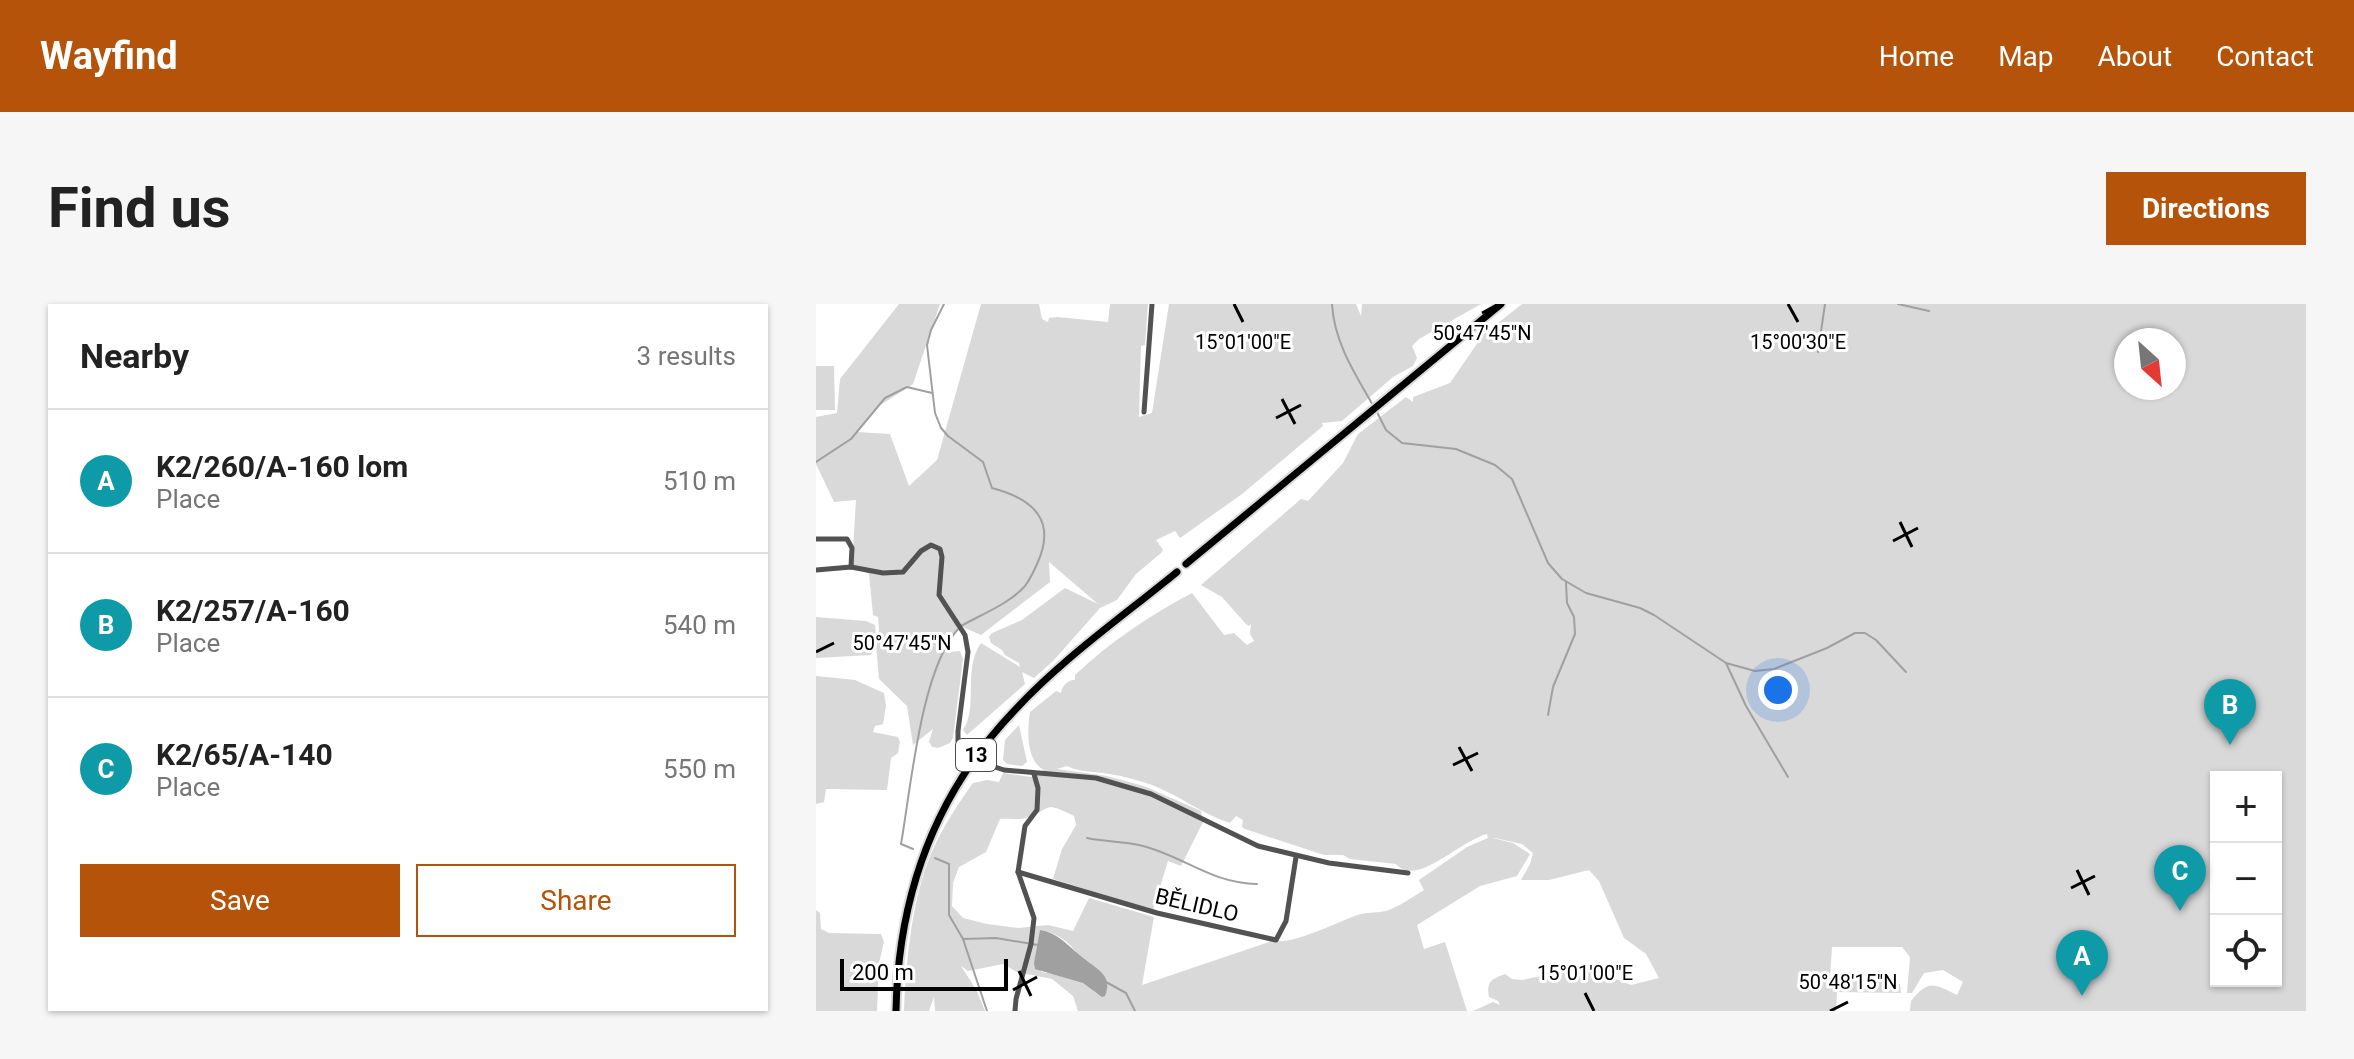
<!DOCTYPE html>
<html lang="en">
<head>
<meta charset="utf-8">
<style>
	body { margin:0; font-family:Roboto,sans-serif; background:#f6f6f6; color:#222 }
	.controls { position:absolute; right:24px; bottom:24px; display:grid; overflow:hidden; border-radius:0px; box-shadow:0 2px 6px #0004 }
	.controls button { width:72px; height:72px; display:grid; place-items:center; padding:0; border:0; border-bottom:2px solid #e0e0e0; background:#fff; color:#222; font:40px sans-serif }
	.compass { position:absolute; left:1298px; top:24px; width:72px; height:72px; border-radius:50%; background:#fff; box-shadow:0 2px 6px #0004; rotate:153deg }
	.scale { position:absolute; left:24px; bottom:20px; width:168px; box-sizing:border-box; padding-left:8px; border:4px solid #000; border-top:0; font-size:22px; line-height:28px; white-space:nowrap; color:#000; -webkit-text-stroke:6px #fff; paint-order:stroke }
	.you { position:absolute; left:962px; top:386px; width:28px; height:28px; margin:-20px; border:6px solid #fff; border-radius:50%; background:#1a73e8; box-shadow:0 0 0 12px #1a73e833 }
	.badge { display:grid; place-items:center; width:52px; height:52px; border-radius:50%; background:#b45309; color:#fff; font-size:26px; font-weight:700 }
	.pin { position:absolute; translate:-50% -66px; filter:drop-shadow(0 2px 4px #0008) }
	.pin::after { content:''; position:absolute; top:42px; width:28px; height:24px; background:inherit; clip-path:polygon(0 0,100% 0,50% 100%) }
	.list { margin:0; padding:0; list-style:none }
	h2 { display:flex; justify-content:space-between; align-items:center; height:104px; margin:0; padding:0 32px; font-size:34px }
	h2 small { font-size:26px; font-weight:400; color:#767676 }
	.list li { display:grid; grid-template-columns:52px 1fr auto; gap:24px; align-items:center; box-sizing:border-box; height:144px; padding:0 32px; border-top:2px solid #e0e0e0 }
	.list b { display:block; font-size:30px; white-space:nowrap }
	.list p { margin:0; font-size:26px; white-space:nowrap; color:#767676 }
	.list em { font-size:26px; font-style:normal; color:#767676 }
	.actions { display:flex; gap:16px; padding:24px 32px }
	.actions a { flex:1; padding:18px 0; border:2px solid #b45309; border-radius:0px; text-align:center; font-size:28px; color:#b45309 }
	.actions .main { background:#b45309; color:#fff }
	.icon { flex:none; width:44px; height:44px; fill:none; stroke:currentColor; stroke-width:2; stroke-linecap:round; stroke-linejoin:round }
	.map { position:relative; flex:none; width:1490px; height:707px; overflow:hidden; border-radius:0px }
	header { display:flex; align-items:center; gap:48px; box-sizing:border-box; height:112px; padding:0 40px; background:#b45309; color:#fff }
	header strong { font-size:38px }
	nav { display:flex; gap:44px; margin-inline-start:auto; font-size:28px }
	.intro { display:flex; align-items:center; justify-content:space-between; box-sizing:border-box; height:192px; padding:0 48px }
	h1 { margin:0; font-size:56px }
	.button { padding:20px 36px; border-radius:0px; background:#b45309; color:#fff; font-size:28px; font-weight:700 }
	main { display:flex; gap:48px; padding:0 48px }
	aside { flex:1; background:#fff; border-radius:0px; box-shadow:0 2px 6px #0004 }
	.map>svg:first-child { display:block }
</style>
</head>
<body>
<header>
<strong>Wayfind</strong>
<nav><a>Home</a><a>Map</a><a>About</a><a>Contact</a></nav>
</header>
<div class="intro"><h1>Find us</h1><a class="button">Directions</a></div>
<main>
<aside>
<h2>Nearby<small>3 results</small></h2>
<ul class="list">
<li><span class="badge" style="background:#0f9aa8">A</span><div><b>K2/260/A-160 lom</b><p>Place</p></div><em>510 m</em></li>
<li><span class="badge" style="background:#0f9aa8">B</span><div><b>K2/257/A-160</b><p>Place</p></div><em>540 m</em></li>
<li><span class="badge" style="background:#0f9aa8">C</span><div><b>K2/65/A-140</b><p>Place</p></div><em>550 m</em></li>
</ul>
<div class="actions"><a class="main">Save</a><a>Share</a></div>
</aside>
<div class="map">
<svg width="1490" height="707" viewBox="0 0 1490 707">
	<rect width="100%" height="100%" fill="#fff"/>
	<g fill="#d9d9d9" fill-rule="evenodd">
		<path d="M83,0h41l-27,80 -34,22 -22,26 33,2 19,52 28,-26 44,-156h58l3,15 6,3 1,-4 8,-1 51,5 2,-18h38l-3,41 -4,1 -2,71 13,-4 17,-109h187l5,12 1,-12h119l-62,35 -7,7 5,12 -4,8 -20,11 -51,44 -20,2 1,3 -81,68 -62,44 -5,-7 -19,9 7,10 -2,3 -25,21 -19,26 -17,8 -46,52 -20,18 -12,-6 3,12 -58,51 -4,-5c16,-24 -1,-59 18,-87l39,24 -1,-4 -14,-8 -3,-5 -11,-7 -2,-6 3,-4 30,-13 43,-32 33,16 -49,-42 1,20 -69,53 -23,-10 -11,27 13,-1 3,8 -10,79 -3,5 -12,5 -6,-1 -3,-5 4,-13 -20,16 -6,-39 -28,-27 -3,-34 -5,10 -55,3v-41l50,4 9,4 1,11 -20,5 3,3 17,-1 3,-14 -1,-12 -5,-2 -4,-41 -17,-8 4,-66 -22,2 -18,-38v-47l21,-4 3,-34z"/>
		<path d="M706,0h784v707h-396l1,-10c18,-22 23,-17 46,-6l6,-13 -20,-12 -19,3 -12,20h-5l3,-36 -8,-10h-70l-2,30 65,4 5,3 1,9 -64,-1 -1,19h-363l20,-9 7,3 -2,-4 -9,-4c-3,-15 2,-18 16,-23l7,5 10,1 63,-13 46,18 28,-7 -13,-24 -22,-16 -25,-57 -10,-11 -40,10h-28l9,-16 3,-11 -11,-9 -27,-6h-2l20,5 17,11 -13,22 -37,10 -63,39 7,24 21,-7 22,69h-389l-5,-15 -21,-17 -35,-7 -14,-8 -35,7 -7,-5 16,25 8,20h-50l-1,-14 -5,14h-25c2,-48 7,-102 23,-147 11,-30 28,-56 46,-81l14,-3 12,2 4,-9 28,4 13,-7c-18,-9 -17,-40 -14,-58l26,-21 5,2c1,-7 7,-14 14,-13v-5c35,-33 75,-60 117,-82l32,42 10,-2 13,12 7,-4 -4,-7 1,-10 -2,2 -3,-2 -24,-27 -21,-12 100,-86 7,2 35,-38 15,-29 48,-37 7,5v-5l37,-14 33,-48zM1310,36h48v48h-48zM251,462c14,7 28,5 42,8 14,2 29,6 43,11 27,10 50,29 78,38l6,-7 7,4 -1,7 3,2 79,26h19l7,4 46,5c21,24 63,-23 91,-30l1,4 -21,9 -48,33 5,10c-12,7 -25,17 -38,21 -8,2 -17,1 -25,3 -26,8 -63,30 -89,27l-130,44 12,-68 -65,-19 -16,33 -25,-6 -29,3 -32,-4 -24,-6 -11,-12 1,-23 6,-16 27,-15 14,-33c8,-1 18,1 26,-1 27,-9 16,-18 48,-2l2,9 -14,24 -9,30 100,31 15,-49 13,5 22,-44 -2,-11 -57,-25 -37,-10 -50,-7zM1400,473h60v204h-60zM224,626c35,6 45,35 57,64 -13,-15 -37,-20 -56,-22z"/>
		<polygon points="0,62 18,62 19,106 0,106"/>
		<polygon points="0,372 39,376 68,389 70,402 67,420 59,422 57,428 82,433 84,438 82,449 75,454 71,486 10,485 8,498 0,500"/>
		<polygon points="203,421 211,458 206,462 191,460 187,456 189,436"/>
		<polygon points="0,606 4,609 5,625 13,629 65,630 68,638 63,659 61,707 0,707"/>
	</g>
	<path fill="#a0a0a0" d="M224,626c19,3 28,16 42,27 13,11 32,18 23,39l-3,1 -19,-14 -48,-14 -1,-6z"/>
	<g fill="none" stroke-linecap="round" stroke-linejoin="round">
		<g stroke="#a0a0a0" stroke-width="2">
			<path d="M128,0l-13,26 -4,15 8,68 6,15 7,8 35,26 9,26c42,11 65,33 45,76 -3,7 -7,15 -12,22 -16,18 -43,28 -64,40"/>
			<path d="M516,0c2,38 23,70 42,103"/>
			<polyline points="1082,0 1113,7"/>
			<polyline points="1002,48 1009,0"/>
			<polyline points="561,108 570,126 586,139 640,145 679,161 696,175 732,259 746,275 770,289 824,304 838,311 910,359 939,367 958,365 1011,344 1039,329 1049,329 1060,336 1090,368"/>
			<polyline points="0,158 35,135 69,94 91,83 116,89"/>
			<polyline points="910,359 930,402 972,473"/>
			<polyline points="732,411 737,383 759,330 758,313 751,299 750,279"/>
			<path d="M271,534c18,4 38,3 56,8 42,11 68,37 114,38"/>
			<path d="M97,545l-12,-5c10,-57 20,-174 57,-215"/>
			<polyline points="119,554 133,560 133,611 147,635 171,707"/>
			<polyline points="147,635 180,634 222,641"/>
			<polyline points="290,678 310,689 319,707"/>
		</g>
		<defs>
			<g id="primary">
				<polyline points="370,260 685,0"/>
				<path d="M80,707c2,-115 38,-216 118,-300 48,-52 108,-94 163,-139"/>
			</g>
		</defs>
		<use href="#primary" stroke="#dbdbdb" stroke-width="11"/>
		<g stroke="#525252" stroke-width="5">
			<polyline points="328,108 336,0"/>
			<polyline points="0,235 31,235 36,244 35,263"/>
			<polyline points="0,266 35,263 67,269 87,268 105,247 115,241 124,245 126,253 123,291 149,331 152,348 142,427 142,437 151,449"/>
			<polyline points="164,458 188,466 280,474 335,490 442,542 513,559 592,569"/>
			<polyline points="202,568 341,609 460,636 470,617 480,553"/>
			<polyline points="199,707 200,695 215,640 218,614 202,568 209,522 221,506 222,484 218,470"/>
		</g>
		<use href="#primary" stroke="#000" stroke-width="7"/>
	</g>
	<path fill="none" stroke="#000" stroke-width="3" d="M418,0l9,18M972,0l10,18M666,9l17,-9M466,95l13,25M460,114l25,-13M1084,218l12,25M1077,237l25,-13M0,348l18,-9M643,443l13,24M637,461l25,-12M1261,566l12,25M1255,584l24,-12M203,667l12,25M197,686l24,-13M769,689l9,18M1014,707l18,-9"/>
	<g text-anchor="middle" dominant-baseline="central" stroke-width="6" stroke-linejoin="round" paint-order="stroke">
		<rect fill="#fff" stroke="#4c4c4c" stroke-width="2" x="140" y="435" width="40" height="32" rx="6"/>
		<g font-size="20" font-weight="bold" fill="#000">
			<text x="160" y="451">13</text>
		</g>
		<g font-size="22" fill="#000" stroke="#fff">
			<text transform="translate(381 601) rotate(13)">BĚLIDLO</text>
		</g>
	</g>
	<g font-size="20" text-anchor="middle" fill="#000" stroke="#fff" stroke-width="6" stroke-linejoin="round" paint-order="stroke">
		<text x="666" y="36">50°47'45"N</text>
		<text x="427" y="45">15°01'00"E</text>
		<text x="982" y="45">15°00'30"E</text>
		<text x="86" y="346">50°47'45"N</text>
		<text x="769" y="676">15°01'00"E</text>
		<text x="1032" y="685">50°48'15"N</text>
	</g>
</svg>
<div class="controls">
<button>+</button>
<button>−</button>
<button><svg class="icon" aria-label="locate" viewBox="0 0 24 24"><circle cx="12" cy="12" r="6"/><path d="M12 2v4M12 18v4M2 12h4M18 12h4"/></svg></button>
</div>
<svg class="compass" viewBox="-18 -18 36 36"><path d="M0-13l5 13h-10z" fill="#e53935"/><path d="M0 13l5-13h-10z" fill="#767676"/></svg>
<div class="scale">200 m</div>
<div class="you"></div>
<div class="pin badge" style="left:1266px;top:692px;background:#0f9aa8">A</div>
<div class="pin badge" style="left:1414px;top:441px;background:#0f9aa8">B</div>
<div class="pin badge" style="left:1364px;top:607px;background:#0f9aa8">C</div>
</div>
</main>
</body>
</html>
